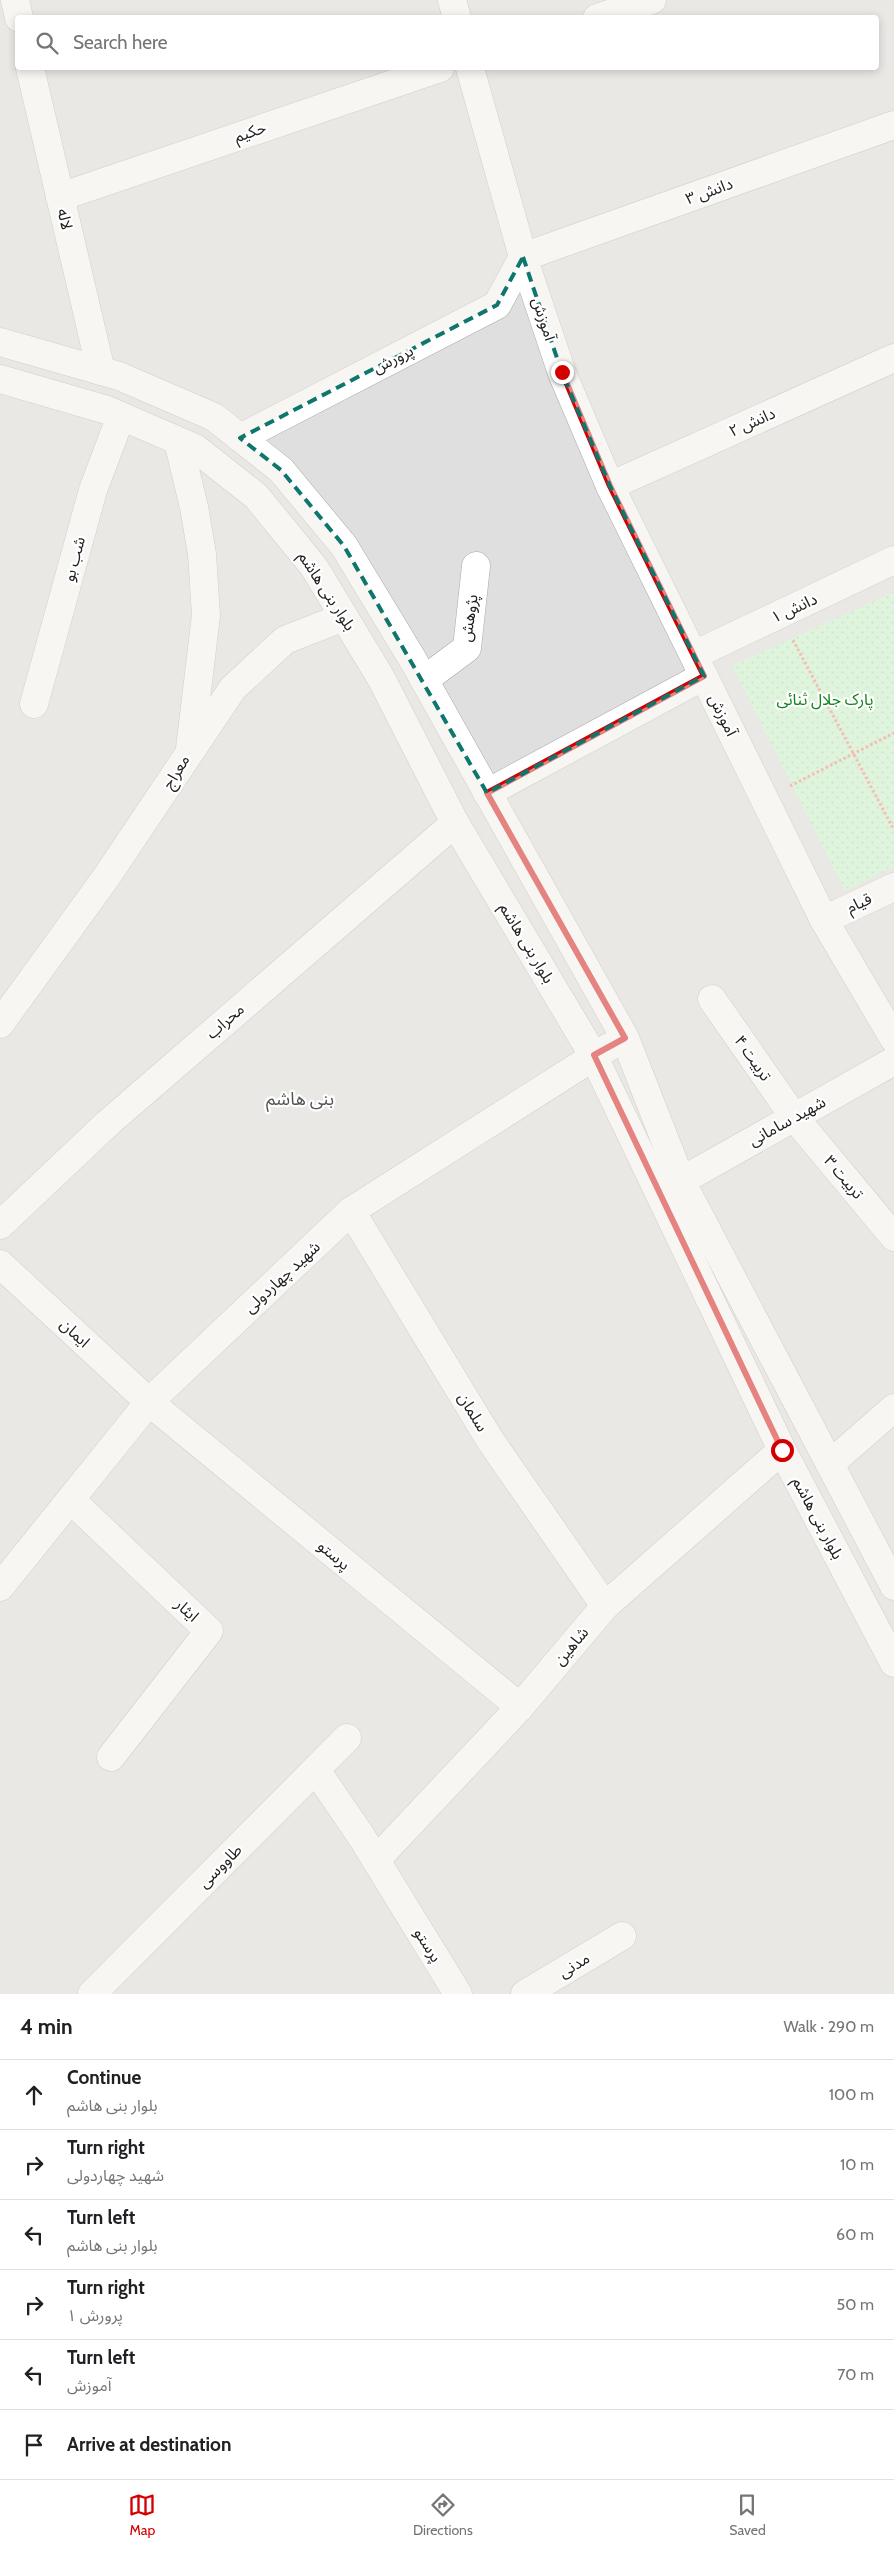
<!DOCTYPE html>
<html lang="en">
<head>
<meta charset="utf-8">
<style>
	body { margin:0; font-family:Cabin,"Noto Sans Arabic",sans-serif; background:#f2f2f2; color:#202124 }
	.stop { position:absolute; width:15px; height:15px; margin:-11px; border:4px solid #d40000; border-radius:50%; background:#fff }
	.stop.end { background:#d40000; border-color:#fff; box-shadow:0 1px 5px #0008 }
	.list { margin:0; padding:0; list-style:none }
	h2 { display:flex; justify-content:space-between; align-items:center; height:65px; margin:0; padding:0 20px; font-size:21px }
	h2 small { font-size:16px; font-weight:400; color:#757577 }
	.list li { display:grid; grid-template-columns:32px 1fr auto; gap:15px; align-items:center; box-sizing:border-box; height:70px; padding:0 20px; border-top:1px solid #e0e0e0 }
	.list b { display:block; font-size:19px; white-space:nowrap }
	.list p { margin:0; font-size:16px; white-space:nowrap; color:#757577 }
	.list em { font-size:16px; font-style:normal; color:#757577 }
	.icon { flex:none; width:28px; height:28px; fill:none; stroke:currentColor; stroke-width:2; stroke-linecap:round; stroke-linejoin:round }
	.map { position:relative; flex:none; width:894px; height:1994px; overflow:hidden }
	.search { position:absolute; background:#fff; box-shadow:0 2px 8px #0003; left:15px; right:15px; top:15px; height:55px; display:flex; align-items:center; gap:12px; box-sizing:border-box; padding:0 18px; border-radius:5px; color:#757577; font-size:19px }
	.sheet { height:485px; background:#fff }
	nav { display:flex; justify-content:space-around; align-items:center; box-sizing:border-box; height:70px; border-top:1px solid #e0e0e0; background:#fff; font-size:14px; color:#757577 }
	nav a { display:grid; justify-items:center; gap:2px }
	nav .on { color:#d40000 }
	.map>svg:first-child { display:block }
</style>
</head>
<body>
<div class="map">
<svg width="894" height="1994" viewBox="0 0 894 1994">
	<defs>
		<pattern id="park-dots" width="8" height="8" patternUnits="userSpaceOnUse" patternTransform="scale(1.25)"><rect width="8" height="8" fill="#c8facc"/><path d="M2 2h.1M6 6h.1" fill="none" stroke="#acd6af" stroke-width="1.8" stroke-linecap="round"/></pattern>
	</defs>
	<rect width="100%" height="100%" fill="#f2efe9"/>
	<path fill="#e0dfdf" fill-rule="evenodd" d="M0,0h894v1994h-894zM18,18h858v50h-858z"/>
	<polygon fill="url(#park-dots)" points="894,592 894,867 845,891 732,666"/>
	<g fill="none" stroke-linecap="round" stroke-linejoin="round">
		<defs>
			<g id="minor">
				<polyline points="452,0 457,18"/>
				<polyline points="597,18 652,0"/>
				<polyline points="470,68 523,257 562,373 610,486 824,920 894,1039"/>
				<polyline points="60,197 440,68"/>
				<polyline points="240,438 497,305 523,257 894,125"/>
				<polyline points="178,441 194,507 202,554 206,615 190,749"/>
				<polyline points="610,486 894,358"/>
				<polyline points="694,655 894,560"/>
				<polyline points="424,680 467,648 476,566"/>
				<polyline points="34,704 93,490 121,416"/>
				<polyline points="487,793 704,676"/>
				<polyline points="824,920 894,887"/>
				<polyline points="712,999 794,1117 894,1237"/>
				<polyline points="0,1024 107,876 233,688 285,640 344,617"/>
				<polyline points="681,1181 894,1061"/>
				<polyline points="351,1211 490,1440 605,1606"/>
				<polyline points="0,1225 108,1123 455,823"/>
				<polyline points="0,1264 149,1402 520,1707"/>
				<polyline points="830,1464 894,1408"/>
				<polyline points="71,1500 209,1631 111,1757"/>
				<polyline points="316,1770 361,1836 458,1994"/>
				<polyline points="376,1860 520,1707 605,1606 782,1450"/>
				<polyline points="92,1994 347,1738"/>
				<polyline points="525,1994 622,1936"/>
			</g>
			<g id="tertiary">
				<polyline points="15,0 19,18"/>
				<polyline points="30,68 101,371"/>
				<polyline points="0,342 119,376 214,417 281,470 344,546 413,660 625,1038 681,1181 894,1586"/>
				<polyline points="0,379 107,410 195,448 256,496 314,567 381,678 455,823 593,1055 782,1450 894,1663"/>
				<polyline points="0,1587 149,1402 351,1211 609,1047"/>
			</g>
		</defs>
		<use href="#minor" stroke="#a9a9a9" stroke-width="29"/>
		<use href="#tertiary" stroke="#a9a9a9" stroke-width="29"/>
		<g stroke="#fa8072" stroke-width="3" stroke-dasharray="2.5 2.5" stroke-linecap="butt">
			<polyline points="793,640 894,830"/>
			<polyline points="790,786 894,733"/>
		</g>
		<use href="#minor" stroke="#fff" stroke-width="28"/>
		<use href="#tertiary" stroke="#fff" stroke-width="28"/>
	</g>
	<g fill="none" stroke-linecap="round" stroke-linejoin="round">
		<polyline stroke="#d40000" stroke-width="6" points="562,372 610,486 704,676 487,793 625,1038 594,1055 782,1450"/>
	</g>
	<path d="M0 0H894V1994H0ZM523,257l39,116 48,113 94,190 -217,117 -143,-247 -63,-76 -41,-32 257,-133z" fill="#f2efe9" fill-opacity=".55" fill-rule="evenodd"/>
	<path fill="none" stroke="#0f766e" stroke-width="4" stroke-dasharray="10 6" stroke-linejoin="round" d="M523,257l39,116 48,113 94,190 -217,117 -143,-247 -63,-76 -41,-32 257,-133z"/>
	<g text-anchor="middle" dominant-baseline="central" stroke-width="4.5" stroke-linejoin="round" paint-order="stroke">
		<g font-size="16" fill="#222" stroke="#fff">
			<text transform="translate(250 132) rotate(-19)">حکیم</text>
			<text transform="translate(709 191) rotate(-20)">دانش ۳</text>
			<text transform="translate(65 219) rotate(77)">لاله</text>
			<text transform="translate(544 319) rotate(72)">آموزش</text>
			<text transform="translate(393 359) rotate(-27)">پرورش</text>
			<text transform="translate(752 422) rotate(-24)">دانش ۲</text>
			<text transform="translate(74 559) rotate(-75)">شب بو</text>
			<text transform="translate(327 591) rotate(57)">بلوار بنی هاشم</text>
			<text transform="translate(794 608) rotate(-25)">دانش ۱</text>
			<text transform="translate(469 618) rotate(-82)">پژوهش</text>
			<text transform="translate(723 715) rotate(64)">آموزش</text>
			<text transform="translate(176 772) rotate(-59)">معراج</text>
			<text transform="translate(859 903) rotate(-25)">قیام</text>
			<text transform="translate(527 943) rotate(59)">بلوار بنی هاشم</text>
			<text transform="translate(225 1021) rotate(-41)">محراب</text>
			<text transform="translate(753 1058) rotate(55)">تربیت ۴</text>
			<text transform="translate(787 1121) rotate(-29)">شهید سامانی</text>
			<text transform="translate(844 1177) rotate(50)">تربیت ۳</text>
			<text transform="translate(282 1277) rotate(-43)">شهید چهاردولی</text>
			<text transform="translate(75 1333) rotate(43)">ایمان</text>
			<text transform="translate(473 1412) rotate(59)">سلمان</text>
			<text transform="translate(818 1518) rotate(62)">بلوار بنی هاشم</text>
			<text transform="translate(334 1555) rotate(40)">پرستو</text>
			<text transform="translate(187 1610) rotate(43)">ایثار</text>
			<text transform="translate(571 1646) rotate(-50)">شاهین</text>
			<text transform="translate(220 1866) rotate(-45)">طاووسی</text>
			<text transform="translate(428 1945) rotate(58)">پرستو</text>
			<text transform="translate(574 1965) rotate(-31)">مدنی</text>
		</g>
		<g font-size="16" fill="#0c8416" stroke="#fff">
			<text x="825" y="699">پارک جلال ثنائی</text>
		</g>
		<g font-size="18" fill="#555" stroke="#fff">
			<text x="300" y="1099">بنی هاشم</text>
		</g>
	</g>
</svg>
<div class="stop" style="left:782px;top:1450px"></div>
<div class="stop end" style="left:562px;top:372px"></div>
<div class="search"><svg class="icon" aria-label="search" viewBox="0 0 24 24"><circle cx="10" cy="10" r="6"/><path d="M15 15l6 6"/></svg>Search here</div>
</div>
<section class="sheet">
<h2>4 min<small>Walk · 290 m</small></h2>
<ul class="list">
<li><svg class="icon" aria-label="ahead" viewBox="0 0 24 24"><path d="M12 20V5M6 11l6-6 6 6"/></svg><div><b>Continue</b><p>بلوار بنی هاشم</p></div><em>100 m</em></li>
<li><svg class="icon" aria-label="right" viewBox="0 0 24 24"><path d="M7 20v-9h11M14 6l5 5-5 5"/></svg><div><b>Turn right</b><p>شهید چهاردولی</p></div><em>10 m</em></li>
<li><svg class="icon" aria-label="left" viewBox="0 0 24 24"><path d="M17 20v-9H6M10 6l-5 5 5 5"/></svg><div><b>Turn left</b><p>بلوار بنی هاشم</p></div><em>60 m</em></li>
<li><svg class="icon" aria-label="right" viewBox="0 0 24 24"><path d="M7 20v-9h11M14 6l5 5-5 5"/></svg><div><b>Turn right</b><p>پرورش ۱</p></div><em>50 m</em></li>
<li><svg class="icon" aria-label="left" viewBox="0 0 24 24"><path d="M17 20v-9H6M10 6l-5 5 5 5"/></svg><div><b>Turn left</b><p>آموزش</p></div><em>70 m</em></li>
<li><svg class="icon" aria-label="arrive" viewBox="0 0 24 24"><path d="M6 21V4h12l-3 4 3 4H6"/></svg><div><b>Arrive at destination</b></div></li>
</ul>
</section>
<nav>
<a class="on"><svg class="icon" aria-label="map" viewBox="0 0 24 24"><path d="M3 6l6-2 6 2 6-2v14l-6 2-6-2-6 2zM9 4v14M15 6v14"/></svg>Map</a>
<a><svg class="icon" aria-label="directions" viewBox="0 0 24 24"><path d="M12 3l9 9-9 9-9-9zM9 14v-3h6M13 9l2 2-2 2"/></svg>Directions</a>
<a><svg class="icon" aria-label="saved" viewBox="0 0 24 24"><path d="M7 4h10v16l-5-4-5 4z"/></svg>Saved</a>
</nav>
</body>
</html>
